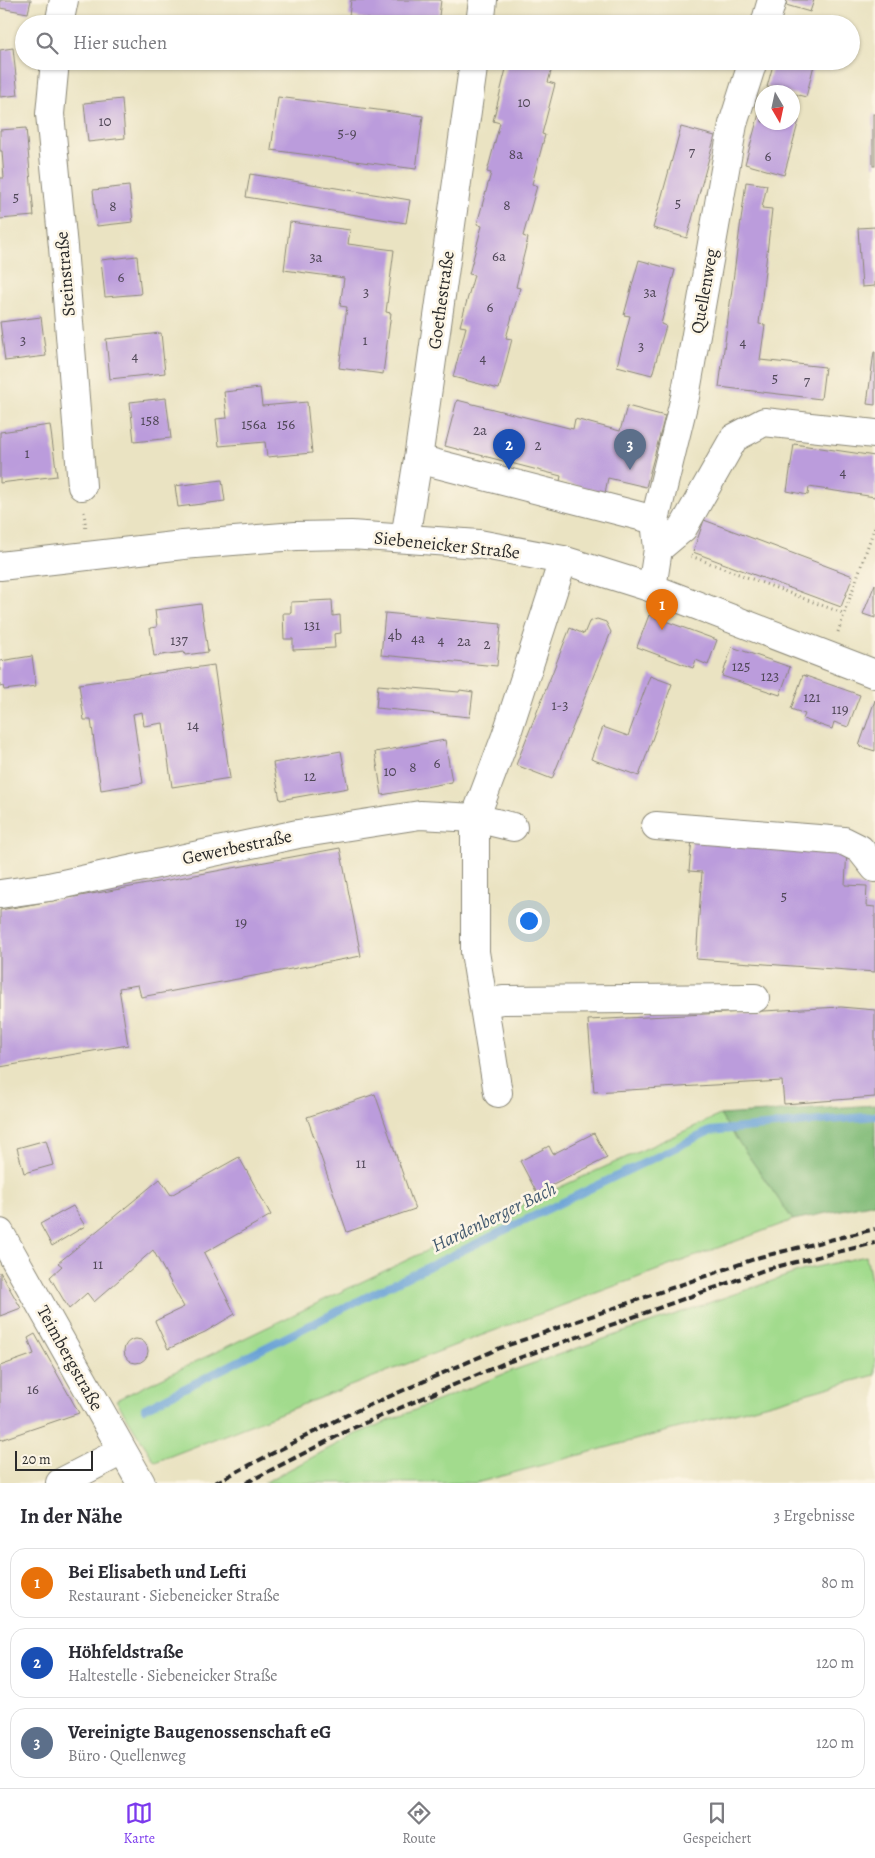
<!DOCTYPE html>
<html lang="de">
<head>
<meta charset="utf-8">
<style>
	body { margin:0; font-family:Alegreya,serif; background:#f7f7f7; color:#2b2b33 }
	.compass { position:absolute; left:755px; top:85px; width:45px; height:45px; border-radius:50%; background:#fff; box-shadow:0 1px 4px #0004; rotate:171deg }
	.scale { position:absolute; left:15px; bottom:12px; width:78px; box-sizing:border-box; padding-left:5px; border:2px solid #2b2b2b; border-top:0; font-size:14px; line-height:18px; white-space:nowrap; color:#2b2b2b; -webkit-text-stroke:4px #fcf5e5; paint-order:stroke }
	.you { position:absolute; left:528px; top:920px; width:18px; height:18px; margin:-12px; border:4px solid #fff; border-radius:50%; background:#1a73e8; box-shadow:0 0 0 8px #1a73e833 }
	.badge { display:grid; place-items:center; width:32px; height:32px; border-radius:50%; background:#7c3aed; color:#fff; font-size:16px; font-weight:700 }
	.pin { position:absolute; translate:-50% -41px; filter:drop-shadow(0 1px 2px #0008) }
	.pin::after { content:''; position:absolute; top:26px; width:18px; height:15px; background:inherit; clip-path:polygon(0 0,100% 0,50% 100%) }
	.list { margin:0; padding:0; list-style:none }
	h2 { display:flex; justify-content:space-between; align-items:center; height:65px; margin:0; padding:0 20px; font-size:21px }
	h2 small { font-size:16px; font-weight:400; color:#7c7c81 }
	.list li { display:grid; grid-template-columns:32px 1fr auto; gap:15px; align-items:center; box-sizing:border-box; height:70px; margin:0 10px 10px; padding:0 10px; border:1px solid #e1e1e2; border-radius:15px }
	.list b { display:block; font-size:19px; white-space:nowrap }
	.list p { margin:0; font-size:16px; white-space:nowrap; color:#7c7c81 }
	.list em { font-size:16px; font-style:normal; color:#7c7c81 }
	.icon { flex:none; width:28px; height:28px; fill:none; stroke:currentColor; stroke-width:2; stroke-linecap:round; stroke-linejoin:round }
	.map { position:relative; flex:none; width:875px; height:1483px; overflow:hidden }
	.search { position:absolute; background:#fff; box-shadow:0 1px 4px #0004; left:15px; right:15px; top:15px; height:55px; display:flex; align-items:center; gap:12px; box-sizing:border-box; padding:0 18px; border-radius:28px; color:#7c7c81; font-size:19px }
	.sheet { height:305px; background:#fff }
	nav { display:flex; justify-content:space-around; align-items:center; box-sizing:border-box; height:70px; border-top:1px solid #e1e1e2; background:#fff; font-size:14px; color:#7c7c81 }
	nav a { display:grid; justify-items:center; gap:2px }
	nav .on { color:#7c3aed }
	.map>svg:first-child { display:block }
</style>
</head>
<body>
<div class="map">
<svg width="875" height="1483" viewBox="0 0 875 1483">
	<rect width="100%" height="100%" fill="#fcf5e5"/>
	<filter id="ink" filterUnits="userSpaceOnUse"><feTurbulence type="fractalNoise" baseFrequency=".02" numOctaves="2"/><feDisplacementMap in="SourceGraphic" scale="10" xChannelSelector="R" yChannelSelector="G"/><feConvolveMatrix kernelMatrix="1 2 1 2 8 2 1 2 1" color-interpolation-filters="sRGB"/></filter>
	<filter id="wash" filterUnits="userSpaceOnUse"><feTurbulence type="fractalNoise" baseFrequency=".0096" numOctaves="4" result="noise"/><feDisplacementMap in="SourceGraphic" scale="20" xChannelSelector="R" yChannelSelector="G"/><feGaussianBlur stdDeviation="1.12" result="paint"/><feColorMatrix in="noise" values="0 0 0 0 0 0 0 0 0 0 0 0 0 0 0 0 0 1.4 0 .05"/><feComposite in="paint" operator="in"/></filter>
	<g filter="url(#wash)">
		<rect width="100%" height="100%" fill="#eae3c2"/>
		<g fill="#a2db8d" stroke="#66835c">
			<polygon points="720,1115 793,1220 453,1346 155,1462 116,1400 536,1198"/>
			<polygon points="866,1256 875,1299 875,1375 476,1483 264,1483 356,1434 511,1371 807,1269"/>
		</g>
		<polygon fill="#81bb78" stroke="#567352" points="875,1105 875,1203 793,1220 720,1115"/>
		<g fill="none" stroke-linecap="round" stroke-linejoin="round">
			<polyline stroke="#66a0d6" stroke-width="8" points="145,1408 372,1294 710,1131 875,1116"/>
		</g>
		<g id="blocks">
			<g fill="#bb9cdc">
				<polygon points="0,0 31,0 28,13 0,8"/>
				<polygon points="351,0 441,0 438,24 397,24 349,16"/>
				<polygon points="787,0 814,0 810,12 786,5"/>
				<polygon points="89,19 126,22 126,24 88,24"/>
				<polygon points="13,48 18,95 0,97 0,50"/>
				<polygon points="89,61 122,61 122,65 89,63"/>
				<polygon points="508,61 554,61 548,82 555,84 542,134 545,135 532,184 537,186 523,236 528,238 516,287 520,288 506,338 512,339 499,389 453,377 466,327 460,326 474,275 469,274 482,226 477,224 491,173 487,172 500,123 493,121"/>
				<polygon points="774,61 815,61 806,97 767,87"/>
				<polygon points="278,97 423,116 416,169 271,150"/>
				<polygon points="122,99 125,138 88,142 84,103"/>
				<polygon points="760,110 762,110 762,122 792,122 792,119 799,120 784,175 745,164"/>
				<rect x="873" y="114" width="2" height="52"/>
				<polygon points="681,127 715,136 687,238 653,228"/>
				<polygon points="26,128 34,216 0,219 0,178 4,178 2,151 0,151 0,130"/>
				<polygon points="250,174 410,200 406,223 246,197"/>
				<polygon points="746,182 767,185 762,208 772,209 759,324 765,325 760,360 825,367 821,399 719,387"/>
				<polygon points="129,186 133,222 97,226 93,190"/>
				<polygon points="290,222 350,230 348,244 394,250 386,312 391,313 383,374 339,368 347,307 340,306 344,278 284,270"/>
				<polygon points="875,227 875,286 862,287 858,228"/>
				<polygon points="137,256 141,294 105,297 101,260"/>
				<polygon points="639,260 675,270 661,324 666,326 652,375 617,366 630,316 624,315"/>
				<polygon points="41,317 46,356 5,361 0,322"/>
				<polygon points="161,333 165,373 110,379 106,339"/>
				<polygon points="874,352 875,352 875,405 867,404"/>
				<polygon points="260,388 262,406 307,402 312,453 267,457 265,442 219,446 216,419 227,418 224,392"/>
				<polygon points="166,398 171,438 134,442 130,402"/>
				<polygon points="457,400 573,429 575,419 620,431 627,406 665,416 646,487 608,478 605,493 560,481 561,476 445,446"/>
				<polygon points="50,425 57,476 0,483 0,432"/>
				<polygon points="794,444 875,456 875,497 809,487 808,495 787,491"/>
				<polygon points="222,480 225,501 178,507 175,486"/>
				<polygon points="704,520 853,576 841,607 693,552"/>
				<polygon points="875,584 875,618 863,614"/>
				<polygon points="332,600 333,616 340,615 341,633 334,634 335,648 293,650 293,639 284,639 283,613 291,613 291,602"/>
				<polygon points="201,604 208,652 185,655 184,652 154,656 150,628 157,627 155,610"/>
				<polygon points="385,613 501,624 497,666 381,655"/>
				<polygon points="649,615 717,640 708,665 696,660 693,668 637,647"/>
				<polygon points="597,619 606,622 611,632 552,779 516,765 570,628 584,634 589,622"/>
				<polygon points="732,647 790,667 780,695 722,676"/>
				<polygon points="32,656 36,686 4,690 3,686 0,687 0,661"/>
				<polygon points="214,665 230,778 172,787 163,723 144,726 142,712 133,714 143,783 101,790 91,720 84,720 79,684"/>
				<polygon points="803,675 860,695 848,727 834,722 832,729 803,719 805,714 791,709"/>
				<polygon points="650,676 672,684 639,776 591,759 603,727 628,736"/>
				<polygon points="378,685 459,692 460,690 473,692 470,717 376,708"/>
				<polygon points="875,700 875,751 859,746"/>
				<polygon points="445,740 452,782 382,795 375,752"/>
				<polygon points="341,751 348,788 280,800 273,763"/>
				<polygon points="692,839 847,850 845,885 867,886 866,906 875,907 875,972 696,959 702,872 689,871"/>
				<polygon points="340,848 361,956 141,997 138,985 119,988 128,1045 0,1067 0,910 120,889"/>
				<polygon points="841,1007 875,1010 875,1097 784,1104 782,1081 594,1092 588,1020"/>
				<polygon points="375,1094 415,1209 347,1232 307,1117"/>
				<polygon points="594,1133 607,1158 537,1193 520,1161 549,1146 553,1154"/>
				<polygon points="46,1140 53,1165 24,1173 17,1148"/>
				<polygon points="239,1157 271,1215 204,1253 235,1314 205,1332 168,1349 155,1321 184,1307 153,1250 94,1302 87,1293 69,1309 50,1277 62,1266 58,1263 160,1179 171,1195"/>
				<polygon points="73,1206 85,1226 52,1246 40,1224"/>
				<polygon points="0,1272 21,1308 0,1316"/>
				<polygon points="35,1334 79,1413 0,1440 0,1366 34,1354 28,1338"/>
				<circle cx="136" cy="1351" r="12"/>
			</g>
		</g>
	</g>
	<g filter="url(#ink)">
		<use href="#blocks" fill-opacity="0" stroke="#8a8776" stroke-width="1"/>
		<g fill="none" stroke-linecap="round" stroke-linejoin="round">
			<defs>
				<g id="minor">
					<polyline points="59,24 64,0"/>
					<polyline points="480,24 483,0"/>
					<polyline points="765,24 772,0"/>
					<polyline points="55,61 50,114 63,247 82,486"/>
					<polyline points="418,459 655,520"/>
					<polyline points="405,538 418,459 474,61"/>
					<polyline points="658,549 683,528 734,438 764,422 875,434"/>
					<polyline points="652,588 658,549 655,520 685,397 733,124 753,61"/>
					<polyline points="656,826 844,841 860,849 875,868"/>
					<polyline points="0,894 49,887 298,834 420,815 475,818 513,827"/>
					<polyline points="484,1003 503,1000 755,998"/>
					<polyline points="498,1093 475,952 475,818 506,736 563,560"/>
					<polyline points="0,1233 141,1483"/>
					<polyline points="60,1483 122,1451"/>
				</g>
				<polyline id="major" points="0,566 183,545 296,536 351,535 479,544 563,560 652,588 875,674"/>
			</defs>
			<use href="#minor" stroke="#8a8776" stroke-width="30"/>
			<use href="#major" stroke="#8a8776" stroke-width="30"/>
			<g stroke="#8a8776" stroke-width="3" stroke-dasharray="1 4" stroke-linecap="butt">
				<polyline points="84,512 86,530"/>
				<polyline points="691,556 845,614"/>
				<polyline points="838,632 875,526"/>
			</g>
			<use href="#minor" stroke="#fff" stroke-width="28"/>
			<use href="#major" stroke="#fff" stroke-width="28"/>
			<g stroke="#2b2b2b" stroke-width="4" stroke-dasharray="8 4" stroke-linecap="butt">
				<polyline points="215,1483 347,1415 500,1348 760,1257 875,1229"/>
				<polyline points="246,1483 353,1428 505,1363 767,1269 875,1243"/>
			</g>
		</g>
	</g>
	<g text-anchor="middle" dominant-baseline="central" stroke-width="5" stroke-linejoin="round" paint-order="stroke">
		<g font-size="15" fill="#4f4757">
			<text x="524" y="102">10</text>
			<text x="105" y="121">10</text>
			<text x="347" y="133">5-9</text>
			<text x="692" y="152">7</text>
			<text x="516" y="154">8a</text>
			<text x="768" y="156">6</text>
			<text x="16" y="197">5</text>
			<text x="678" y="203">5</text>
			<text x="507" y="205">8</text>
			<text x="113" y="206">8</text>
			<text x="499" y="256">6a</text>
			<text x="316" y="257">3a</text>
			<text x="121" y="277">6</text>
			<text x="366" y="292">3</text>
			<text x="650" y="292">3a</text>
			<text x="490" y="307">6</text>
			<text x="23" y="340">3</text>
			<text x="365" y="340">1</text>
			<text x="743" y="342">4</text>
			<text x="641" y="346">3</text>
			<text x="135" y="356">4</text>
			<text x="483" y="358">4</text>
			<text x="775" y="378">5</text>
			<text x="807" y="381">7</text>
			<text x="150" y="420">158</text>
			<text x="254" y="424">156a</text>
			<text x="286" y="424">156</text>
			<text x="480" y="430">2a</text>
			<text x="538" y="445">2</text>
			<text x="27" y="453">1</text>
			<text x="843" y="472">4</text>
			<text x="312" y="625">131</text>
			<text x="395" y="635">4b</text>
			<text x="418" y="638">4a</text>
			<text x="179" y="640">137</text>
			<text x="441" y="640">4</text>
			<text x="464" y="641">2a</text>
			<text x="487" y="644">2</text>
			<text x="741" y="666">125</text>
			<text x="770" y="676">123</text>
			<text x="812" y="697">121</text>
			<text x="560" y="705">1-3</text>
			<text x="840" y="709">119</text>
			<text x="193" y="725">14</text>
			<text x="437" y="763">6</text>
			<text x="413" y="767">8</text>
			<text x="390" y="771">10</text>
			<text x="310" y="776">12</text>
			<text x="784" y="896">5</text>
			<text x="241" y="922">19</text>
			<text x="361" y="1163">11</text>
			<text x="98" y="1264">11</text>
			<text x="33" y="1389">16</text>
		</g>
		<g font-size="18" fill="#2b2b2b" stroke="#fcf5e5">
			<text transform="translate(65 274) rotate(-95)">Steinstraße</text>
			<text transform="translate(704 291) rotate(-80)">Quellenweg</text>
			<text transform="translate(441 300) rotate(-82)">Goethestraße</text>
			<text transform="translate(447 545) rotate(6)">Siebeneicker Straße</text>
			<text transform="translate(237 847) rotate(-12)">Gewerbestraße</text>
			<text transform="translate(70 1358) rotate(61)">Teimbergstraße</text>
		</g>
		<g font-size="19" font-style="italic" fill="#435a6f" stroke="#fcf5e5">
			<text transform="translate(494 1217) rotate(-26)">Hardenberger Bach</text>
		</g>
	</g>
</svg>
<svg class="compass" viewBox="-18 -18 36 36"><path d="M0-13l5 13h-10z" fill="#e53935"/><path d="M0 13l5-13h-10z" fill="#7c7c81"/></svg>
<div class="scale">20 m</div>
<div class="you"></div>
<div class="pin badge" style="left:662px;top:630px;background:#e8710a">1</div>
<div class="pin badge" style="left:509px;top:470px;background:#1a4fb4">2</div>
<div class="pin badge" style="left:630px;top:470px;background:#5c6f8a">3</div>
<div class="search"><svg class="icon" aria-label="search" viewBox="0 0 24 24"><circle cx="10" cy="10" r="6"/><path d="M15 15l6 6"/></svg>Hier suchen</div>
</div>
<section class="sheet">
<h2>In der Nähe<small>3 Ergebnisse</small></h2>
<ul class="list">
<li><span class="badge" style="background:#e8710a">1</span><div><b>Bei Elisabeth und Lefti</b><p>Restaurant · Siebeneicker Straße</p></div><em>80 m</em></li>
<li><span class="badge" style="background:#1a4fb4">2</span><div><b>Höhfeldstraße</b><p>Haltestelle · Siebeneicker Straße</p></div><em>120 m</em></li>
<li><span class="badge" style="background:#5c6f8a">3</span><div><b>Vereinigte Baugenossenschaft eG</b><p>Büro · Quellenweg</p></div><em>120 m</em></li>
</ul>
</section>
<nav>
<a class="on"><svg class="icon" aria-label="map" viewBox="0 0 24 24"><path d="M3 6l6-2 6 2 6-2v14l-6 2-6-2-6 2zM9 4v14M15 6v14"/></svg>Karte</a>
<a><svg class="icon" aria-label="directions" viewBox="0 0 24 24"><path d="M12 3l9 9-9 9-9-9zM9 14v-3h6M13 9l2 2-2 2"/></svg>Route</a>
<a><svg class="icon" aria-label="saved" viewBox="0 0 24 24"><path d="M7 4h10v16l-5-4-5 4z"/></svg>Gespeichert</a>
</nav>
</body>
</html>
